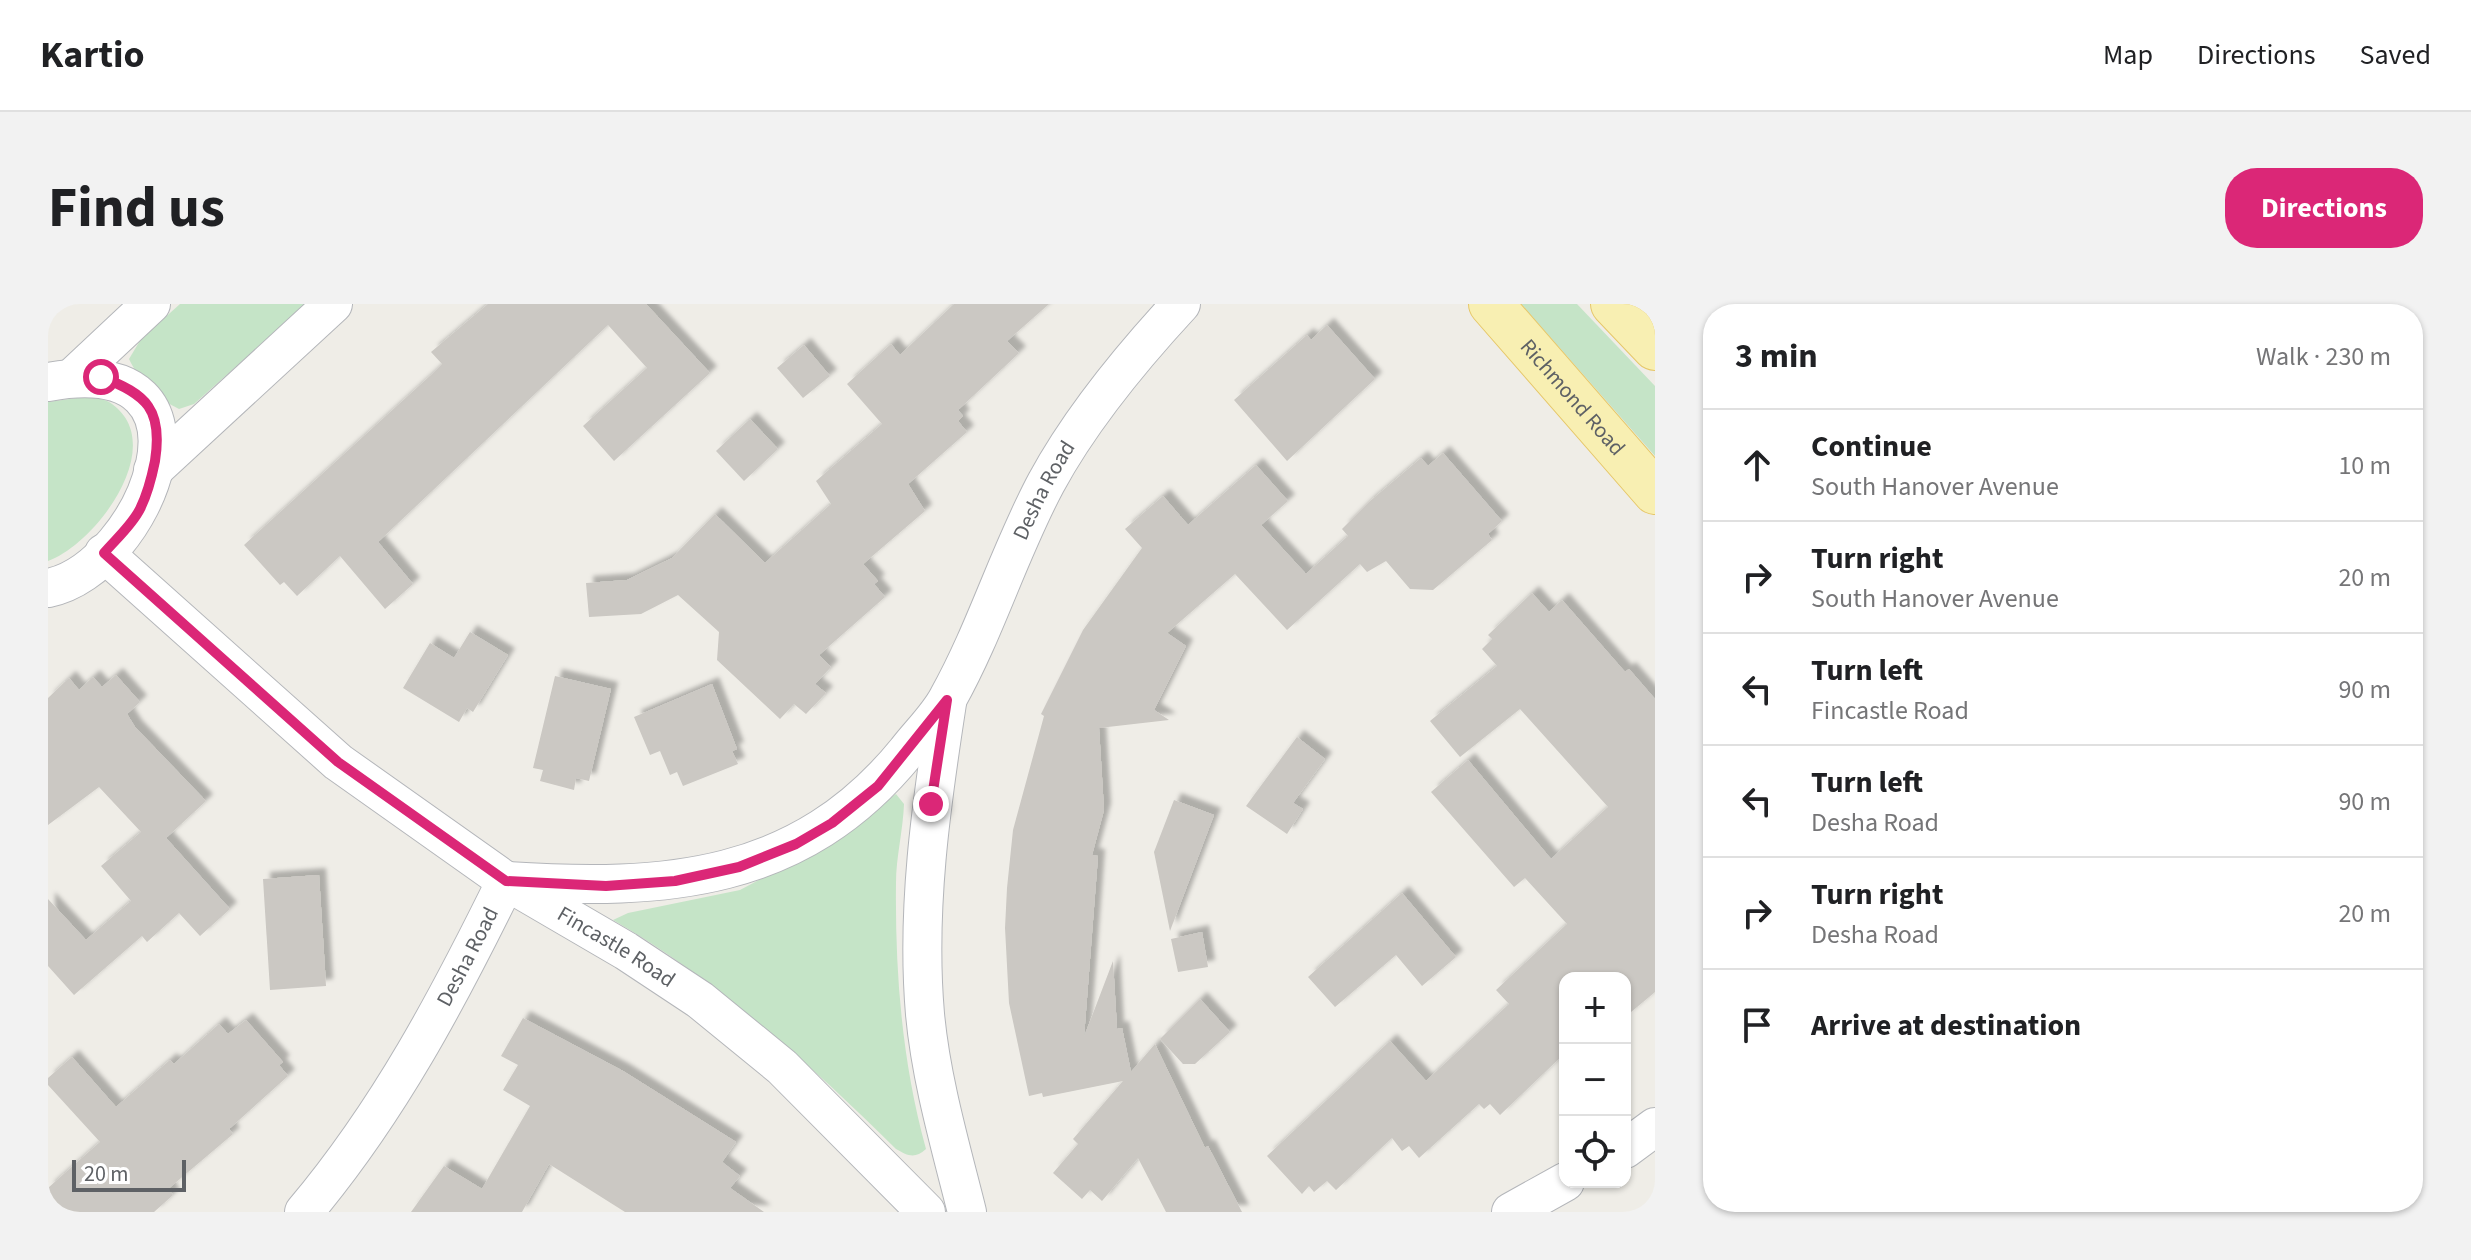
<!DOCTYPE html>
<html lang="en">
<head>
<meta charset="utf-8">
<style>
	body { margin:0; font-family:"Source Sans 3",sans-serif; background:#f2f2f2; color:#202124 }
	.controls { position:absolute; right:24px; bottom:24px; display:grid; overflow:hidden; border-radius:16px; box-shadow:0 2px 6px #0004 }
	.controls button { width:72px; height:72px; display:grid; place-items:center; padding:0; border:0; border-bottom:2px solid #e0e0e0; background:#fff; color:#202124; font:40px sans-serif }
	.scale { position:absolute; left:24px; bottom:20px; width:114px; box-sizing:border-box; padding-left:8px; border:4px solid #5e6165; border-top:0; font-size:22px; line-height:28px; white-space:nowrap; color:#5e6165; -webkit-text-stroke:6px #fff; paint-order:stroke }
	.stop { position:absolute; width:24px; height:24px; margin:-18px; border:6px solid #db2777; border-radius:50%; background:#fff }
	.stop.end { background:#db2777; border-color:#fff; box-shadow:0 2px 8px #0008 }
	.list { margin:0; padding:0; list-style:none }
	h2 { display:flex; justify-content:space-between; align-items:center; height:104px; margin:0; padding:0 32px; font-size:34px }
	h2 small { font-size:26px; font-weight:400; color:#757577 }
	.list li { display:grid; grid-template-columns:52px 1fr auto; gap:24px; align-items:center; box-sizing:border-box; height:112px; padding:0 32px; border-top:2px solid #e0e0e0 }
	.list b { display:block; font-size:30px; white-space:nowrap }
	.list p { margin:0; font-size:26px; white-space:nowrap; color:#757577 }
	.list em { font-size:26px; font-style:normal; color:#757577 }
	.icon { flex:none; width:44px; height:44px; fill:none; stroke:currentColor; stroke-width:2; stroke-linecap:round; stroke-linejoin:round }
	.map { position:relative; flex:none; width:1607px; height:908px; overflow:hidden; border-radius:32px }
	header { display:flex; align-items:center; gap:48px; box-sizing:border-box; height:112px; padding:0 40px; background:#fff; border-bottom:2px solid #e0e0e0 }
	header strong { font-size:38px }
	nav { display:flex; gap:44px; margin-inline-start:auto; font-size:28px }
	.intro { display:flex; align-items:center; justify-content:space-between; box-sizing:border-box; height:192px; padding:0 48px }
	h1 { margin:0; font-size:56px }
	.button { padding:20px 36px; border-radius:32px; background:#db2777; color:#fff; font-size:28px; font-weight:700 }
	main { display:flex; gap:48px; padding:0 48px }
	aside { flex:1; background:#fff; border-radius:32px; box-shadow:0 2px 6px #0004 }
	.map>svg:first-child { display:block }
</style>
</head>
<body>
<header>
<strong>Kartio</strong>
<nav><a>Map</a><a>Directions</a><a>Saved</a></nav>
</header>
<div class="intro"><h1>Find us</h1><a class="button">Directions</a></div>
<main>
<div class="map">
<svg width="1607" height="908" viewBox="0 0 1607 908">
	<defs>
		<filter id="shadow"><feDropShadow dx="7" dy="-7" stdDeviation="2" flood-color="#0004"/></filter>
	</defs>
	<rect width="100%" height="100%" fill="#efede7"/>
	<g fill="#c5e4c7">
		<path d="M132,0h126l-112,100 -15,5c-26,-13 -37,-24 -50,-50l12,-20z"/>
		<polygon points="1473,0 1529,0 1607,82 1607,152"/>
		<path d="M36,93c7,1 19,1 25,5 63,40 -13,142 -61,159v-159z"/>
		<path d="M848,490l8,10c-1,27 -8,53 -8,79 -1,90 6,179 30,266 -11,10 -18,7 -30,0 -85,-84 -179,-169 -283,-229l15,-7 112,-23 90,-48z"/>
	</g>
	<g fill="#cbc8c3" filter="url(#shadow)">
		<polygon points="440,0 598,0 662,69 566,157 535,122 599,64 560,21 330,238 365,280 337,305 292,252 249,292 236,278 232,281 196,241 383,71 394,60 383,48"/>
		<polygon points="906,0 1001,0 959,37 971,49 910,106 915,112 910,117 919,128 860,180 877,207 815,260 830,277 826,280 837,293 771,351 783,363 767,380 778,389 758,410 746,400 732,415 669,356 671,328 630,291 593,310 541,313 538,279 579,276 624,254 667,210 717,259 783,200 768,177 834,120 799,80 843,40 852,51"/>
		<polygon points="1279,21 1327,75 1239,157 1186,96 1259,31 1263,36"/>
		<polygon points="756,41 782,72 755,94 729,64"/>
		<polygon points="702,115 730,145 696,177 668,147"/>
		<polygon points="1395,149 1454,217 1440,230 1444,236 1385,286 1362,285 1338,257 1319,268 1312,260 1239,326 1187,270 1119,329 1138,342 1106,406 1121,416 1051,424 1056,506 1044,551 1050,552 1036,733 1065,657 1069,725 1074,724 1083,768 1107,740 1157,844 1160,842 1194,908 1118,908 1090,854 1054,897 1042,886 1034,895 1005,869 1030,840 1025,835 1075,777 995,793 994,789 981,792 961,699 957,624 959,584 965,526 996,412 993,410 1035,326 1094,244 1077,225 1115,192 1140,221 1208,161 1240,197 1213,221 1258,270 1300,232 1294,225 1321,198 1373,154 1380,162"/>
		<polygon points="1484,289 1501,308 1514,296 1577,368 1581,365 1607,395 1607,688 1577,713 1577,674 1517,674 1517,749 1452,811 1442,800 1436,805 1431,800 1371,854 1361,842 1354,847 1344,834 1288,886 1279,877 1266,888 1261,882 1254,890 1219,852 1342,737 1378,777 1461,700 1448,686 1519,620 1477,574 1466,583 1383,488 1420,456 1503,555 1560,503 1472,405 1412,453 1382,417 1449,362 1434,345 1444,335 1440,331"/>
		<polygon points="422,328 460,351 425,408 419,404 411,418 355,384 382,339 406,354"/>
		<polygon points="68,371 92,398 79,410 87,423 158,497 118,534 182,605 152,632 131,609 99,638 94,632 26,691 0,662 0,595 38,636 83,597 53,562 93,528 51,483 0,521 0,394 21,374 31,386 45,373 54,383"/>
		<polygon points="507,372 563,385 541,477 528,474 526,486 492,477 495,466 485,464"/>
		<polygon points="664,380 689,445 684,447 690,460 635,482 629,468 622,471 612,447 602,451 586,413"/>
		<polygon points="1249,433 1277,455 1245,499 1255,505 1239,530 1198,502"/>
		<polygon points="1126,496 1166,511 1122,627 1106,548"/>
		<polygon points="271,571 278,682 222,686 215,575"/>
		<polygon points="1354,589 1408,653 1374,682 1348,651 1287,703 1260,673"/>
		<polygon points="1154,628 1160,663 1130,668 1123,635"/>
		<polygon points="1152,695 1182,728 1147,760 1135,760 1112,735"/>
		<polygon points="475,714 575,767 688,838 674,858 692,872 682,884 716,908 577,908 501,860 474,908 363,908 396,862 434,885 482,802 455,786 470,761 453,752"/>
		<polygon points="198,716 235,758 231,761 240,772 181,825 185,830 120,885 125,891 106,908 0,908 0,884 52,838 0,781 0,774 24,753 68,803 122,756 126,760 171,720 180,730"/>
	</g>
	<g fill="none" stroke-linecap="round" stroke-linejoin="round">
		<defs>
			<g id="minor">
				<polyline points="25,73 103,0"/>
				<path d="M0,78c188,-34 97,187 0,206"/>
				<polyline points="105,166 285,0"/>
				<path id="s1" d="M56,249l234,209 168,119 120,70 74,49 82,67 144,145"/>
				<path d="M899,399c-16,103 -31,207 -22,311 6,66 26,134 42,198"/>
				<polyline points="1577,845 1607,823"/>
				<path id="s2" d="M256,908c85,-101 144,-213 202,-331 159,10 294,2 401,-130 13,-17 31,-34 41,-53 38,-68 61,-146 98,-215 35,-65 85,-125 135,-179"/>
				<polyline points="1463,908 1517,878"/>
			</g>
			<g id="primary">
				<path id="s3" d="M1443,0l164,188"/>
				<polyline points="1565,0 1607,44"/>
			</g>
		</defs>
		<use href="#minor" stroke="#b4b6ba" stroke-width="40"/>
		<use href="#primary" stroke="#e6c769" stroke-width="46"/>
		<use href="#minor" stroke="#fff" stroke-width="38"/>
		<use href="#primary" stroke="#f8efb2" stroke-width="44"/>
	</g>
	<g fill="none" stroke-linecap="round" stroke-linejoin="round">
		<path stroke="#db2777" stroke-width="10" d="M53,73c46,17 62,33 54,84 -3,15 -8,34 -15,48 -8,16 -24,30 -36,44l234,209 168,119 100,5 69,-5 64,-14 57,-23 36,-21 46,-37 69,-86 -16,104"/>
	</g>
	<g text-anchor="middle" dominant-baseline="central" stroke-width="7" stroke-linejoin="round" paint-order="stroke">
		<g font-size="22" fill="#5e6165" stroke="#fff">
			<text stroke="none"><textPath href="#s3" startOffset="124">Richmond Road</textPath></text>
			<text stroke="none"><textPath href="#s2" startOffset="1126">Desha Road</textPath></text>
			<text stroke="none"><textPath href="#s1" startOffset="648">Fincastle Road</textPath></text>
			<text stroke="none"><textPath href="#s2" startOffset="304">Desha Road</textPath></text>
		</g>
	</g>
</svg>
<div class="controls">
<button>+</button>
<button>−</button>
<button><svg class="icon" aria-label="locate" viewBox="0 0 24 24"><circle cx="12" cy="12" r="6"/><path d="M12 2v4M12 18v4M2 12h4M18 12h4"/></svg></button>
</div>
<div class="scale">20 m</div>
<div class="stop" style="left:53px;top:73px"></div>
<div class="stop end" style="left:883px;top:500px"></div>
</div>
<aside>
<h2>3 min<small>Walk · 230 m</small></h2>
<ul class="list">
<li><svg class="icon" aria-label="ahead" viewBox="0 0 24 24"><path d="M12 20V5M6 11l6-6 6 6"/></svg><div><b>Continue</b><p>South Hanover Avenue</p></div><em>10 m</em></li>
<li><svg class="icon" aria-label="right" viewBox="0 0 24 24"><path d="M7 20v-9h11M14 6l5 5-5 5"/></svg><div><b>Turn right</b><p>South Hanover Avenue</p></div><em>20 m</em></li>
<li><svg class="icon" aria-label="left" viewBox="0 0 24 24"><path d="M17 20v-9H6M10 6l-5 5 5 5"/></svg><div><b>Turn left</b><p>Fincastle Road</p></div><em>90 m</em></li>
<li><svg class="icon" aria-label="left" viewBox="0 0 24 24"><path d="M17 20v-9H6M10 6l-5 5 5 5"/></svg><div><b>Turn left</b><p>Desha Road</p></div><em>90 m</em></li>
<li><svg class="icon" aria-label="right" viewBox="0 0 24 24"><path d="M7 20v-9h11M14 6l5 5-5 5"/></svg><div><b>Turn right</b><p>Desha Road</p></div><em>20 m</em></li>
<li><svg class="icon" aria-label="arrive" viewBox="0 0 24 24"><path d="M6 21V4h12l-3 4 3 4H6"/></svg><div><b>Arrive at destination</b></div></li>
</ul>
</aside>
</main>
</body>
</html>
